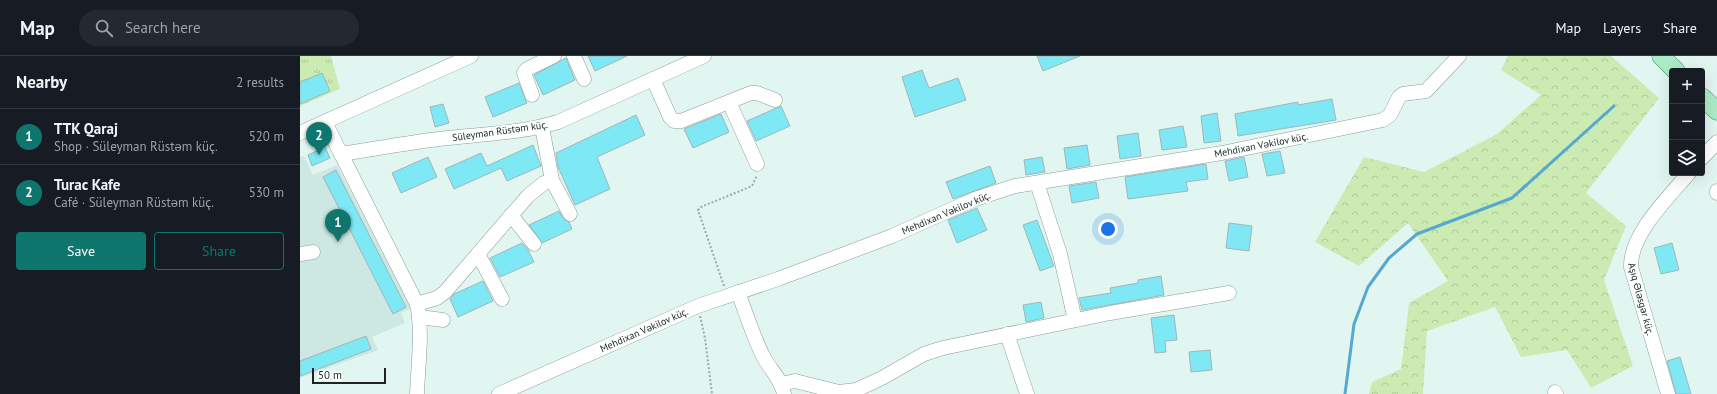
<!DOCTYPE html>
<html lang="en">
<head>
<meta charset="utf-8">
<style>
	body { margin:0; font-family:"PT Sans",sans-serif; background:#242831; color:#f1f3f6 }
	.controls { position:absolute; right:12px; top:12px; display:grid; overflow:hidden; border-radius:4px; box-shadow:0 4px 16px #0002 }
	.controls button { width:36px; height:36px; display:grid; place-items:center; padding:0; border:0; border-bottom:1px solid #363941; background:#171b24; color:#f1f3f6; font:20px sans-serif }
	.scale { position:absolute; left:12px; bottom:10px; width:74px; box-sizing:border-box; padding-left:4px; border:2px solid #1d2422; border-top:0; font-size:11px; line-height:14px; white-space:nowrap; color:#1d2422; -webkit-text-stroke:3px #fbfffe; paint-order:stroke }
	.you { position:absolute; left:808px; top:173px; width:14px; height:14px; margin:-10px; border:3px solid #fff; border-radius:50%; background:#1a73e8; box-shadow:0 0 0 6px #1a73e833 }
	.badge { display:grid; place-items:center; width:26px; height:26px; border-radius:50%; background:#0f766e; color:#fff; font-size:13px; font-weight:700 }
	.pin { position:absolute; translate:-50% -33px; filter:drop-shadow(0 1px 2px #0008) }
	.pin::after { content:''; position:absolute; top:21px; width:14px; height:12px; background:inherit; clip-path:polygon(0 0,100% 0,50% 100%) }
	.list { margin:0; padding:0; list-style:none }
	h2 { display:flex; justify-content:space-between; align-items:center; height:52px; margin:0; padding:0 16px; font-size:17px }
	h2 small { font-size:13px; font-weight:400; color:#9ea1a6 }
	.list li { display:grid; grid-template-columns:26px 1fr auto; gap:12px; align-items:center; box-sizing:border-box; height:56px; padding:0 16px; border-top:1px solid #363941 }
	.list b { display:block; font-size:15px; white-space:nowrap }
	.list p { margin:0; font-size:13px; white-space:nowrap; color:#9ea1a6 }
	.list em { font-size:13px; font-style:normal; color:#9ea1a6 }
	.actions { display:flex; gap:8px; padding:12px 16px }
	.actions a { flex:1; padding:9px 0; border:1px solid #0f766e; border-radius:4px; text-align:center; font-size:14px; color:#0f766e }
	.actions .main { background:#0f766e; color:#fff }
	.icon { flex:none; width:22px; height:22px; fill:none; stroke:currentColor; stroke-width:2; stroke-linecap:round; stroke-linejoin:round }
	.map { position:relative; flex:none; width:1417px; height:338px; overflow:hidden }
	header { display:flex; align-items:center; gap:24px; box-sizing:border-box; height:56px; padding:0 20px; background:#171b24; border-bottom:1px solid #363941 }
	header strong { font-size:19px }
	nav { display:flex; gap:22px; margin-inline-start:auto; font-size:14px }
	.search { width:280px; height:36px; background:#242831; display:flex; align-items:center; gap:10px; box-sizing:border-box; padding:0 14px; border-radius:22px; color:#9ea1a6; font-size:15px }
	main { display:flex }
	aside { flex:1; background:#171b24 }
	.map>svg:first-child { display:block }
</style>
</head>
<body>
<header>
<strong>Map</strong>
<div class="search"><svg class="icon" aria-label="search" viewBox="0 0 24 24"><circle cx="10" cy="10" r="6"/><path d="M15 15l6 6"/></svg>Search here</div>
<nav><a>Map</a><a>Layers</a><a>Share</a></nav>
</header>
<main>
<aside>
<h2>Nearby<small>2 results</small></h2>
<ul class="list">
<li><span class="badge">1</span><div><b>TTK Qaraj</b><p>Shop · Süleyman Rüstəm küç.</p></div><em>520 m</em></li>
<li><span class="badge">2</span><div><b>Turac Kafe</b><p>Café · Süleyman Rüstəm küç.</p></div><em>530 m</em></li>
</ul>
<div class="actions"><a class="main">Save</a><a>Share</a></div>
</aside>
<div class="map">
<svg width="1417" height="338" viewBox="0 0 1417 338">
	<defs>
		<pattern id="grass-tufts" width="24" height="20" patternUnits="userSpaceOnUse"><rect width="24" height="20" fill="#cbebb3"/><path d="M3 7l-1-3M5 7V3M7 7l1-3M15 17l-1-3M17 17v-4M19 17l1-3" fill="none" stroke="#aec99a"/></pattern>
		<pattern id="forest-crowns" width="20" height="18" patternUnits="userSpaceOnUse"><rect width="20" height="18" fill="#cbebb3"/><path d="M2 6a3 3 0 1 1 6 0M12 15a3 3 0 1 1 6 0" fill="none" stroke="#aec99a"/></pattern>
	</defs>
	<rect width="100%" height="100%" fill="#e2f6f1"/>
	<polygon fill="#cde8e2" points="4,100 13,119 37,109 111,252 101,257 105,267 72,281 78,294 0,322 0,101"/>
	<polygon fill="url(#grass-tufts)" points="0,0 31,0 40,33 0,50"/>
	<polygon fill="url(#forest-crowns)" points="1208,0 1311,0 1359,42 1286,137 1326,170 1304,224 1333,310 1291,332 1267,294 1221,301 1195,251 1127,275 1123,338 1069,338 1072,326 1101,313 1109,247 1148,225 1108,167 1059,210 1015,186 1064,101 1124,116 1197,78 1241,39 1201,14"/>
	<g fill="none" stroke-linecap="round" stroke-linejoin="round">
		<polyline stroke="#55a9cf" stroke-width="3" points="1045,338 1054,268 1068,231 1089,202 1117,178 1212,142 1314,50"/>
	</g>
	<g fill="#7fe8f5" stroke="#a2b5b7">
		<polygon points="288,0 327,0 295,15"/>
		<polygon points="737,0 780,0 743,15"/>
		<polygon points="266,2 275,24 243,39 234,19"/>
		<polygon points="622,14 629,32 658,22 666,44 615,61 602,21"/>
		<polygon points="22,17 30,35 0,48 0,26"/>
		<polygon points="219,27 227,47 193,61 185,41"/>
		<polygon points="1032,43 1036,64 938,80 935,58 998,46 998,49"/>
		<polygon points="143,48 149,67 135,71 130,51"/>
		<polygon points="481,50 490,70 456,85 447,65"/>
		<polygon points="917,57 921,85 904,87 901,60"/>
		<polygon points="421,58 429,76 393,92 384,73"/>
		<polygon points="336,59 345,79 297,101 310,133 275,149 258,111 256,97"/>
		<polygon points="883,70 887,91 862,94 859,74"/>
		<polygon points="838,77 841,100 820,103 817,80"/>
		<polygon points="233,89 241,110 207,125 201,112 154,133 145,113 181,97 187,110"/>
		<polygon points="787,89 790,109 767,113 764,92"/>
		<polygon points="25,91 30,102 12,110 8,99"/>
		<polygon points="980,95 985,117 967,120 962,98"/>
		<polygon points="128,101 137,121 101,137 92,117"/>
		<polygon points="742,101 745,116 726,119 724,104"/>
		<polygon points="944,101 948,121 929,125 925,105"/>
		<polygon points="906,108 908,123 886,126 888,135 828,143 825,121"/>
		<polygon points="690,110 696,127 653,143 646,126"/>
		<polygon points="36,114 106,251 93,258 23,121"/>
		<polygon points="796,126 799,142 772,147 769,130"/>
		<polygon points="677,152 687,174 657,187 648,164"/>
		<polygon points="259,155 263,162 269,166 272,173 242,187 229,169"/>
		<polygon points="737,164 754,210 740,215 723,169"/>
		<polygon points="929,167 952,170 949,195 926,192"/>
		<polygon points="222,187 228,194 234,206 200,221 190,202"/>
		<polygon points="1372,187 1379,214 1361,218 1354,192"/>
		<polygon points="861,220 864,239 782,254 779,242 811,237 810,232 838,227 838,224"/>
		<polygon points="183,225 193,245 158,261 150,243 154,238"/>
		<polygon points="741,246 744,262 726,266 723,249"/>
		<polygon points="874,259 877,284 865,285 866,296 855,297 851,262"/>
		<polygon points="66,280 71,293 0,320 0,305"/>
		<polygon points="910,294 912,314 891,316 889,296"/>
		<polygon points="1380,301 1391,338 1376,338 1367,305"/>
	</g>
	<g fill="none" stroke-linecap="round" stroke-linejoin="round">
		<defs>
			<g id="minor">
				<polyline points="274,0 284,23"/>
				<polyline points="353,23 370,61 374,65 381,65 451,37 457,37 475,44"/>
				<polyline points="232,39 224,17 227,13 254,0"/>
				<polyline points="429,46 457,108"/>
				<path d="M25,66l16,32c33,-5 65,-11 98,-15 39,-5 80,-5 119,-17l146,-66"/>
				<polyline points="242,71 252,124 270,158"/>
				<polyline points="0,77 171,0"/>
				<path d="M41,98l76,150c6,29 1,60 0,90"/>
				<polyline points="1402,102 1417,86"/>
				<polyline points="737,127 760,198 775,264"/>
				<polyline points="1417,135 1417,137"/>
				<polyline points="211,159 234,188"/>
				<polyline points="0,198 13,196"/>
				<polyline points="178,198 202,243"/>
				<path d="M438,236c8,21 15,44 25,64 7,14 18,22 21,38"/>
				<polyline points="117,248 137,242 145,236 228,140 244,127 252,124"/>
				<polyline points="119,261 143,264"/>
				<polyline points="707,278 727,338"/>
				<polyline points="482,328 495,325 539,336 556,334 582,322 624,298 643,292 810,257 929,237"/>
				<polyline points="1255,336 1256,338"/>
				<polyline points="199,338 398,250 478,223 592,180 675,143 715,130 922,97 1083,64 1090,59 1099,41 1103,38 1126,35 1159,0"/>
				<path d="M1368,338l-37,-127c-1,-33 37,-69 58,-94"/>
			</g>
			<g id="major">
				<polyline points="1361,0 1376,15"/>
				<polyline points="1402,41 1417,55"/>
			</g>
		</defs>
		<use href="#minor" stroke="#8c9e9a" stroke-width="15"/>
		<use href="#major" stroke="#559d75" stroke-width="19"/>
		<g stroke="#9caba7" stroke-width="2" stroke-dasharray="2 2" stroke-linecap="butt">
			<polyline points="424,230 398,154 401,151 452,130 457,119"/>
			<polyline points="400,260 405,282 412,338"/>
		</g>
		<use href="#minor" stroke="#fff" stroke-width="14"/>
		<use href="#major" stroke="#abebc7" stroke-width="18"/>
	</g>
	<g text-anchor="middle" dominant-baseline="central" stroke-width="4" stroke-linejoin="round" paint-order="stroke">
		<g font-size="10" fill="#1d2422" stroke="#fbfffe">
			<text transform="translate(200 75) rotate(-8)">Süleyman Rüstəm küç.</text>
			<text transform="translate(961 89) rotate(-11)">Mehdixan Vəkilov küç.</text>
			<text transform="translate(646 157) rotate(-23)">Mehdixan Vəkilov küç.</text>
			<text transform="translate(1341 243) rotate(75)">Aşıq Ələsgər küç.</text>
			<text transform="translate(344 274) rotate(-24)">Mehdixan Vəkilov küç.</text>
		</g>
	</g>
</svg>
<div class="controls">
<button>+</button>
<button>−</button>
<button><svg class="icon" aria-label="layers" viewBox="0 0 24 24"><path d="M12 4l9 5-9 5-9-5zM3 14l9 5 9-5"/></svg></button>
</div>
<div class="scale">50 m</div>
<div class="you"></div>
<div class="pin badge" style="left:38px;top:186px">1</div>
<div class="pin badge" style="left:19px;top:99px">2</div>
</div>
</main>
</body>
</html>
